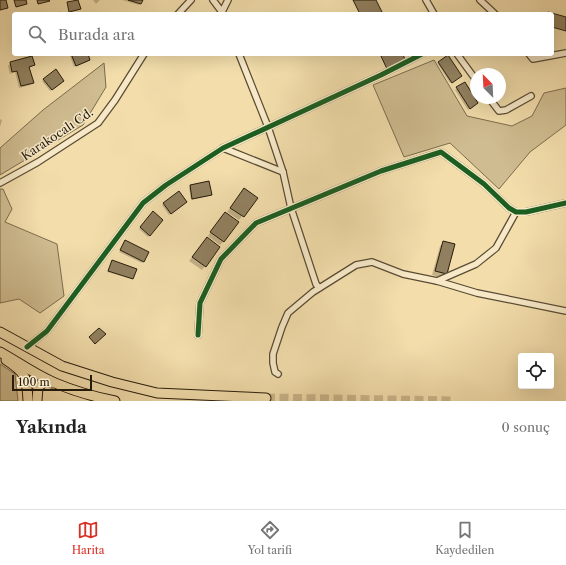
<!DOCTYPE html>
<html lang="tr">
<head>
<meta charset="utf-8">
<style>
	body { margin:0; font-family:"Libre Caslon Text",serif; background:#f2f2f2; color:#222 }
	.controls { position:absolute; right:12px; bottom:12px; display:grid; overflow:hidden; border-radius:4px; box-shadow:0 4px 16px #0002 }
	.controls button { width:36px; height:36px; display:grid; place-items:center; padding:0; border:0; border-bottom:1px solid #e0e0e0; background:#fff; color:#222; font:20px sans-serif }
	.compass { position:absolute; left:470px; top:68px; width:36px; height:36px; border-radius:50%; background:#fff; box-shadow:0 4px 16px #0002; rotate:336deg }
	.scale { position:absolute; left:12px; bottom:10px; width:80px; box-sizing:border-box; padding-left:4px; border:2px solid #271c0c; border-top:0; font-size:11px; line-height:14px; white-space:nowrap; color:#271c0c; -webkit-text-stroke:3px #f7e9c8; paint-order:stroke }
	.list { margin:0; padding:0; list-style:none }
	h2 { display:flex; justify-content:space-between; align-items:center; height:52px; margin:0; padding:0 16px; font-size:17px }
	h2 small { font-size:13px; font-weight:400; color:#767676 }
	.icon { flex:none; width:22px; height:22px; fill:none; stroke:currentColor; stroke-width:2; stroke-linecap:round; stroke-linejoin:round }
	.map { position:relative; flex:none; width:566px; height:401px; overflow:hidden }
	.search { position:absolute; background:#fff; box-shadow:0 4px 16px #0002; left:12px; right:12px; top:12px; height:44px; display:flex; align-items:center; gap:10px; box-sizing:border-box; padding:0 14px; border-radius:4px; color:#767676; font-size:15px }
	.sheet { height:108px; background:#fff }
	nav { display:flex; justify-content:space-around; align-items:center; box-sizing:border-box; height:56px; border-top:1px solid #e0e0e0; background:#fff; font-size:11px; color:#767676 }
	nav a { display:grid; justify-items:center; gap:2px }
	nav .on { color:#d93025 }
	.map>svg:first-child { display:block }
</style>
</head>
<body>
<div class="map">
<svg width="566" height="401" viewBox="0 0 566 401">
	<rect width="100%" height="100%" fill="#f2ddab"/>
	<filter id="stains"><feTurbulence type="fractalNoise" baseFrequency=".005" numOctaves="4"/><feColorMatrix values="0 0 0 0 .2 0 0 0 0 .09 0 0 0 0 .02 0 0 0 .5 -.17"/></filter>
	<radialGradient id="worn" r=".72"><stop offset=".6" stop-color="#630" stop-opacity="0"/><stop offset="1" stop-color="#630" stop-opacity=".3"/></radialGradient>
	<g fill="#cfbc90" stroke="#7b6c4e">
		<polygon points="434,60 467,116 512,126 532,116 544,93 566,88 566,125 530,152 499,189 450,143 404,157 373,85"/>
		<polygon points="104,63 106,87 83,125 0,175 0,148 43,110"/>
		<polygon points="0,189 3,189 12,209 5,222 57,244 64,296 40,313 19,299 0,303"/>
		<polygon points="0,364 15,374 18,401 0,401"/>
	</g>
	<g fill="#0003">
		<polygon points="93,0 100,0 96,4"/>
		<polygon points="122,0 142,0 139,5"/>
		<polygon points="60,11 62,14 56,14"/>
		<polygon points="71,54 87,54 89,60 74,67 70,56"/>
		<polygon points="439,62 459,78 450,83 438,64"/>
		<polygon points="10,63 34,65 28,68 33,83 30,85 19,88 15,72 10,74 8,66"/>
		<polygon points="44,80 61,82 50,91 42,81"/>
		<polygon points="464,83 476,104 468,110 455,90"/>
		<polygon points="0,119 2,120 0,127"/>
		<polygon points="209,182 211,194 209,196 191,200 189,188 190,186"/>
		<polygon points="244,189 256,198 239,220 227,212"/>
		<polygon points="179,192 184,204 169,215 162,205"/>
		<polygon points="153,213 162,220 148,237 139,229"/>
		<polygon points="221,217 224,241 220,245 208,236"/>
		<polygon points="207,238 205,266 202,270 189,261"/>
		<polygon points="444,242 454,245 446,274 443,278 432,275 440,246"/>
		<polygon points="124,243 143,261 142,263 119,252"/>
		<polygon points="107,271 132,279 107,272"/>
	</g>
	<g fill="#91805f" stroke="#271c0c">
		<polygon points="0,0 6,0 8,8 0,10"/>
		<polygon points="14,0 26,0 27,4 16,7"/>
		<polygon points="37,0 49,0 50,1 38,4"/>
		<polygon points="78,0 81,9 69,12 67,2"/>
		<polygon points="128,0 143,0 141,4"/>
		<polygon points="353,0 376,0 383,14 360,14"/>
		<polygon points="548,12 566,17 566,31 552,27 552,14 546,14"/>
		<polygon points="71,54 88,54 90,60 76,66"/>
		<polygon points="380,54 403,54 405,60 387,69"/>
		<polygon points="448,55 462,76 452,83 438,62"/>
		<polygon points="32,56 35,65 29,67 34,83 21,86 17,71 12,72 10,62"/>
		<polygon points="56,69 64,81 52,90 43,79"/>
		<polygon points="465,82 478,103 470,109 456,87"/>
		<polygon points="209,181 212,195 192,199 190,185"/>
		<polygon points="244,188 258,198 244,217 230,208"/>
		<polygon points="179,191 187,202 171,214 163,203"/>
		<polygon points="153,211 163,220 150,236 140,227"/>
		<polygon points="225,212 239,222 224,242 210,232"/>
		<polygon points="207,237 220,247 206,267 192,257"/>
		<polygon points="125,240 149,252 144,262 120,250"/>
		<polygon points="443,241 455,244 447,274 435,271"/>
		<polygon points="112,260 137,269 133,279 108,271"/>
		<polygon points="99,328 106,334 95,344 89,337"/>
	</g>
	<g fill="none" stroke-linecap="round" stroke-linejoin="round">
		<polyline stroke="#c9b68b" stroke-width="9" stroke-dasharray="9 4.5" stroke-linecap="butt" points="266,398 455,401"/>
		<defs>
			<g id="minor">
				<polyline points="213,0 222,12 228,0"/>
				<polyline points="426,0 434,14"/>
				<polyline points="480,0 495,14"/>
				<polyline points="178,14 191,0"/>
				<polyline points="239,54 268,127 283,172 291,208 316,284 319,288"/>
				<polyline points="457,54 476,80"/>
				<polyline points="529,54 533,59 566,53"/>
				<polyline points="489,98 499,111 506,110 531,96"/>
				<polyline points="223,148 283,172"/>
				<polyline points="0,183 38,162 98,123 115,100 144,54"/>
				<polyline points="437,281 476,264 496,248 516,212"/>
				<polyline points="198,335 200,303 221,259 256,223 381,171 441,152 484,184 509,208 516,212 526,212 566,203"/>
				<polyline points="27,347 47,331 143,203 166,185 223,148 381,75 422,54"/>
				<polyline points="278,374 275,372 273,363 273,354 282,327 288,313 313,292 356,265 372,262 403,274 437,281 477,293 566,311"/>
			</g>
			<g id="primary">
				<path d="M6,360c20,13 21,17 22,41"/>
				<polyline points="37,401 38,387"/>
			</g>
			<g id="trunk">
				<polyline points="0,332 62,366 112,382 157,393 266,398"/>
				<path d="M0,352c18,10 36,23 55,31 19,8 40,14 60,18"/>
				<polyline points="38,387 45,381 52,383"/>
			</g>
		</defs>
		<use href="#minor" stroke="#5a4c34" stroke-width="8"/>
		<use href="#primary" stroke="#271c0c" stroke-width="11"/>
		<use href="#trunk" stroke="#271c0c" stroke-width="11"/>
		<use href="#minor" stroke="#f7e9c8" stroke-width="5.5"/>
		<use href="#primary" stroke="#f2ddab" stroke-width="9"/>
		<use href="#trunk" stroke="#f2ddab" stroke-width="9"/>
		<defs>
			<g id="cycleway">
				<polyline points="198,335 200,303 221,259 256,223 381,171 441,152 484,184 509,208 516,212 526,212 566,203"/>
				<polyline points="27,347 47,331 143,203 166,185 223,148 381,75 422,54"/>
			</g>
		</defs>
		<use href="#cycleway" stroke="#f7e9c8" stroke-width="8"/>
		<use href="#cycleway" stroke="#1b5e20" stroke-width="5"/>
	</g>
	<g text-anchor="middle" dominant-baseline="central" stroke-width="3" stroke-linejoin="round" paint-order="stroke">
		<g font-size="12" fill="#271c0c" stroke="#f7e9c8">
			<text transform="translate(57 134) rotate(-34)">Karakocalı Cd.</text>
		</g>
	</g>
	<rect width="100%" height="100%" filter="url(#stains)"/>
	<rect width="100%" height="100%" fill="url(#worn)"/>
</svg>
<div class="controls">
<button><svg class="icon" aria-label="locate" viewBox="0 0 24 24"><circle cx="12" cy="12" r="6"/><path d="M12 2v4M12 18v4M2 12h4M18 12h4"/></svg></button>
</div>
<svg class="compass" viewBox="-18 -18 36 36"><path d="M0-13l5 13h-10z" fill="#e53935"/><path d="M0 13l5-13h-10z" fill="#767676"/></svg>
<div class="scale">100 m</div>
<div class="search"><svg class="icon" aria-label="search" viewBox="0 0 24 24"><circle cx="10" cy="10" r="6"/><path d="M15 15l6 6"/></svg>Burada ara</div>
</div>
<section class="sheet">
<h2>Yakında<small>0 sonuç</small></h2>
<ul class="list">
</ul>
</section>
<nav>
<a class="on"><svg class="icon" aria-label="map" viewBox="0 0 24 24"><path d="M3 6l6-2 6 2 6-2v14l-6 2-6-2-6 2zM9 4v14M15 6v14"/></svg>Harita</a>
<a><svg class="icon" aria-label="directions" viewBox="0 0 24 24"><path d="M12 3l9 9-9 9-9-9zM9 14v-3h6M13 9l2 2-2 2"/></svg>Yol tarifi</a>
<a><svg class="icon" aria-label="saved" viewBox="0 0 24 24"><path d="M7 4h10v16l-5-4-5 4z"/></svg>Kaydedilen</a>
</nav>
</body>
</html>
